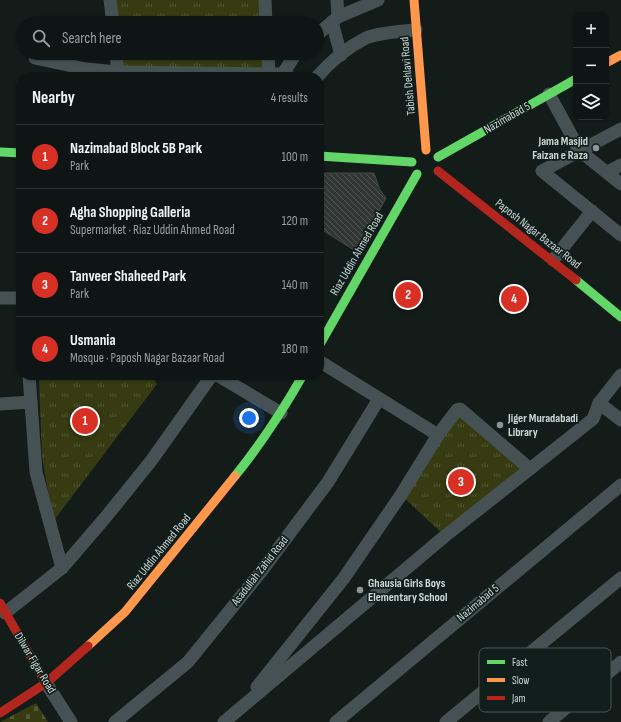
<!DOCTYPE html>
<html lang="en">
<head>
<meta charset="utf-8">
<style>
	body { margin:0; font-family:"Sofia Sans Condensed",sans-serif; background:#1d2222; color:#f1f3f6 }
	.controls { position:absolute; right:12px; top:12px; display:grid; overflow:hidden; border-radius:8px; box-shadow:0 1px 3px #0004 }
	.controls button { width:36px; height:36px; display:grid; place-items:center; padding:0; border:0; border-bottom:1px solid #2f3434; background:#0f1514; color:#f1f3f6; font:20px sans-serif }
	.you { position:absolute; left:249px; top:418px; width:14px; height:14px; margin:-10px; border:3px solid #fff; border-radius:50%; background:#1a73e8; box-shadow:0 0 0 6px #1a73e833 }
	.badge { display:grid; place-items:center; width:26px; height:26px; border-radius:50%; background:#d93025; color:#fff; font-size:13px; font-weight:700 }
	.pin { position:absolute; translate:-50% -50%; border:2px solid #fff; box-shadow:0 1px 4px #0006 }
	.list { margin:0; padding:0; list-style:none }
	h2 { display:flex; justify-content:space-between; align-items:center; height:52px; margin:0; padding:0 16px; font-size:17px }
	h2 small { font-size:13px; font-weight:400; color:#9b9fa0 }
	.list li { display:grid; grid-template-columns:26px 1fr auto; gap:12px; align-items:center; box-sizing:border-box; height:64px; padding:0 16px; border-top:1px solid #2f3434 }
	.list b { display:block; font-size:15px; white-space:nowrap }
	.list p { margin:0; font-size:13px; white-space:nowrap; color:#9b9fa0 }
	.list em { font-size:13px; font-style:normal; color:#9b9fa0 }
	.icon { flex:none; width:22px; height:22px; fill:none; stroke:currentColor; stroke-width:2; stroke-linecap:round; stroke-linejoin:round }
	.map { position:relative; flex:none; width:621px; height:722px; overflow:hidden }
	.search { position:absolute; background:#0f1514; box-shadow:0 1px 3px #0004; left:16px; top:16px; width:308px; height:44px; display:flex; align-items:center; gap:10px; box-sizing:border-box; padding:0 14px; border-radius:22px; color:#9b9fa0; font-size:15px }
	.panel { position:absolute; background:#0f1514; box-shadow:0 1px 3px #0004; left:16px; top:72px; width:308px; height:308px; border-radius:16px }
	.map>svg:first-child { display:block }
</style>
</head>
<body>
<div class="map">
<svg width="621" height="722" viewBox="0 0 621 722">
	<defs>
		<pattern id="cemetery-stones" width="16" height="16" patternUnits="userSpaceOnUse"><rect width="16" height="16" fill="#363b12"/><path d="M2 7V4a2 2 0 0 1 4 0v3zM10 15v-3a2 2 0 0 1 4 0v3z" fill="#525734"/></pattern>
		<pattern id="park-tufts" width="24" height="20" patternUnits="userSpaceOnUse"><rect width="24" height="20" fill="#363b12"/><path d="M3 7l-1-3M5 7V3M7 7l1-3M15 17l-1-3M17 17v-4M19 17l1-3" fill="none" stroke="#525734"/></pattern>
		<pattern id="building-back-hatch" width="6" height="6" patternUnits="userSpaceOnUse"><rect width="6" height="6" fill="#323735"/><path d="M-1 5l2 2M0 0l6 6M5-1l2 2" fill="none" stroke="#4f5352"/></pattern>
	</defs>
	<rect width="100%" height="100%" fill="#141c1a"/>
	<polygon fill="url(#cemetery-stones)" points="36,703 48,722 0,722"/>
	<g fill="url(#park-tufts)">
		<polygon points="110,0 265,0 266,23 113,23"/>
		<polygon points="116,53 268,53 269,74 117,72"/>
		<polygon points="41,377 153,378 157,384 55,519 47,486 42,457 39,381"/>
		<polygon points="460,409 530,469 445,536 401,495"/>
	</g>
	<polygon fill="url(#building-back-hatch)" stroke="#434845" points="319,173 374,173 380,190 386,198 357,252 319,228"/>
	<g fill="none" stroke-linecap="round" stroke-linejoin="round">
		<g stroke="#455153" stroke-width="13">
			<polyline points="110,0 113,23"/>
			<polyline points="265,0 266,23"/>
			<polyline points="337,0 338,17"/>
			<polyline points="332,22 341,55"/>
			<polyline points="317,35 338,17 378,0"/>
			<polyline points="116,53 118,77"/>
			<polyline points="268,53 269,74"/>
			<polyline points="35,58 86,69 117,72 282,74 290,77"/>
			<polyline points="281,77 296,53"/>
			<path d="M317,77c13,-15 31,-30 49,-39 12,-5 36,-7 50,-8"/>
			<polyline points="549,94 580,151 621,184"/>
			<polyline points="621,129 542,171 621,235"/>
			<polyline points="607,172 621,165"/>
			<polyline points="553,260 592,211"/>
			<polyline points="0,298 21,298"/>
			<polyline points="319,361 438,435"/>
			<polyline points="29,375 36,472 62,568"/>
			<polyline points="217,375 281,413"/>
			<polyline points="599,403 621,420"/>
			<polyline points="0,404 31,402"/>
			<polyline points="5,613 62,568 105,518 151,461 212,375"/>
			<polyline points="46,683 71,722"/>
			<polyline points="257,687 344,578 401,495 438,435 457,410 460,409 530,469"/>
			<polyline points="115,722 188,662 260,573 328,482 379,399"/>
			<polyline points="224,722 445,536 593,419 599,403 621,375"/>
			<polyline points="336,722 621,485"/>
			<polyline points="446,722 621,578"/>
			<polyline points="549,722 621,662"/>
		</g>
		<g stroke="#63d668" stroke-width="9">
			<polyline points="1,152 21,153"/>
			<polyline points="319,156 412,162"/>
			<polyline points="438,157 576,79"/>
			<polyline points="576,280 621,317"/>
			<polyline points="319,346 417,174"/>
			<path d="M235,476c26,-32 48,-66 68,-101"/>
		</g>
		<g stroke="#ff974d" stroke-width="9">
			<polyline points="414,0 426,150"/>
			<polyline points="606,63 621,55"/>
			<polyline points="88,646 125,612 235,476"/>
		</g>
		<g stroke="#b3261e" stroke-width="9">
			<polyline points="438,171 576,280"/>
			<polyline points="0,603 46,683"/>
			<polyline points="0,713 46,683 88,646"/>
		</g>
	</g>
	<g fill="#8e9694" stroke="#111f1c" stroke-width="1.5">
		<circle cx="596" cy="148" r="4"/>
		<circle cx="500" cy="425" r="4"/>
		<circle cx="360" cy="590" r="4"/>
	</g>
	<g text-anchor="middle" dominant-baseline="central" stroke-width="3.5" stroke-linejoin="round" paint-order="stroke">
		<g font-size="12" fill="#cfd8d6" stroke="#111f1c">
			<text transform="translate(408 76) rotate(-95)">Tabish Dehlavi Road</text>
			<text transform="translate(507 118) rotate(-30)">Nazimabad 5</text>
			<text transform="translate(538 234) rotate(38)">Paposh Nagar Bazaar Road</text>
			<text transform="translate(357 254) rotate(-60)">Riaz Uddin Ahmed Road</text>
			<text transform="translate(159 552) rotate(-51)">Riaz Uddin Ahmed Road</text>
			<text transform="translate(260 571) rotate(-52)">Asadullah Zahid Road</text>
			<text transform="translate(478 603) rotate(-40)">Nazimabad 5</text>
			<text transform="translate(35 663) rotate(59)">Dilwar Figar Road</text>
		</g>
		<g font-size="12" font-weight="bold" fill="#cfd8d6" stroke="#111f1c" text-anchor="start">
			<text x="588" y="141" text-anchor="end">Jama Masjid<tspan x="588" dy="14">Faizan e Raza</tspan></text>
			<text x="508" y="418">Jiger Muradabadi<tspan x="508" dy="14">Library</tspan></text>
			<text x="368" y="583">Ghausia Girls Boys<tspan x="368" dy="14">Elementary School</tspan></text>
		</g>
	</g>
	<rect x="479" y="648" width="132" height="64" rx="6" fill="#111f1c" stroke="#4a5654" stroke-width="1"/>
	<rect x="487" y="660" width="18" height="4" fill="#63d668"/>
	<rect x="487" y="678" width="18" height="4" fill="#ff974d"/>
	<rect x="487" y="696" width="18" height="4" fill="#b3261e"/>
	<g font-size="11" fill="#cfd8d6">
		<text x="512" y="666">Fast</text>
		<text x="512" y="684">Slow</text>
		<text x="512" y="702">Jam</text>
	</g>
</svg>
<div class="controls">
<button>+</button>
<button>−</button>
<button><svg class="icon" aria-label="layers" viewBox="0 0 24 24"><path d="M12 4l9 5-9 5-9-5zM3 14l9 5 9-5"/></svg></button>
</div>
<div class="you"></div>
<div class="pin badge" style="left:85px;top:421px">1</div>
<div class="pin badge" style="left:408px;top:295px">2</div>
<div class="pin badge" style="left:461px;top:482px">3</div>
<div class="pin badge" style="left:514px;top:299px">4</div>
<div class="search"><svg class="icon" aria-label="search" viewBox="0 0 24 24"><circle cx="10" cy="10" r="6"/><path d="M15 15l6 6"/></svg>Search here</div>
<section class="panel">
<h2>Nearby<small>4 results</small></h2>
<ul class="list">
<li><span class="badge">1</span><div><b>Nazimabad Block 5B Park</b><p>Park</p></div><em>100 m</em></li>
<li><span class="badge">2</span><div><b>Agha Shopping Galleria</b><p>Supermarket · Riaz Uddin Ahmed Road</p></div><em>120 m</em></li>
<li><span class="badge">3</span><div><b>Tanveer Shaheed Park</b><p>Park</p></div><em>140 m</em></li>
<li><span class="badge">4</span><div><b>Usmania</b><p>Mosque · Paposh Nagar Bazaar Road</p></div><em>180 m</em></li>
</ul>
</section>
</div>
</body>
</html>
